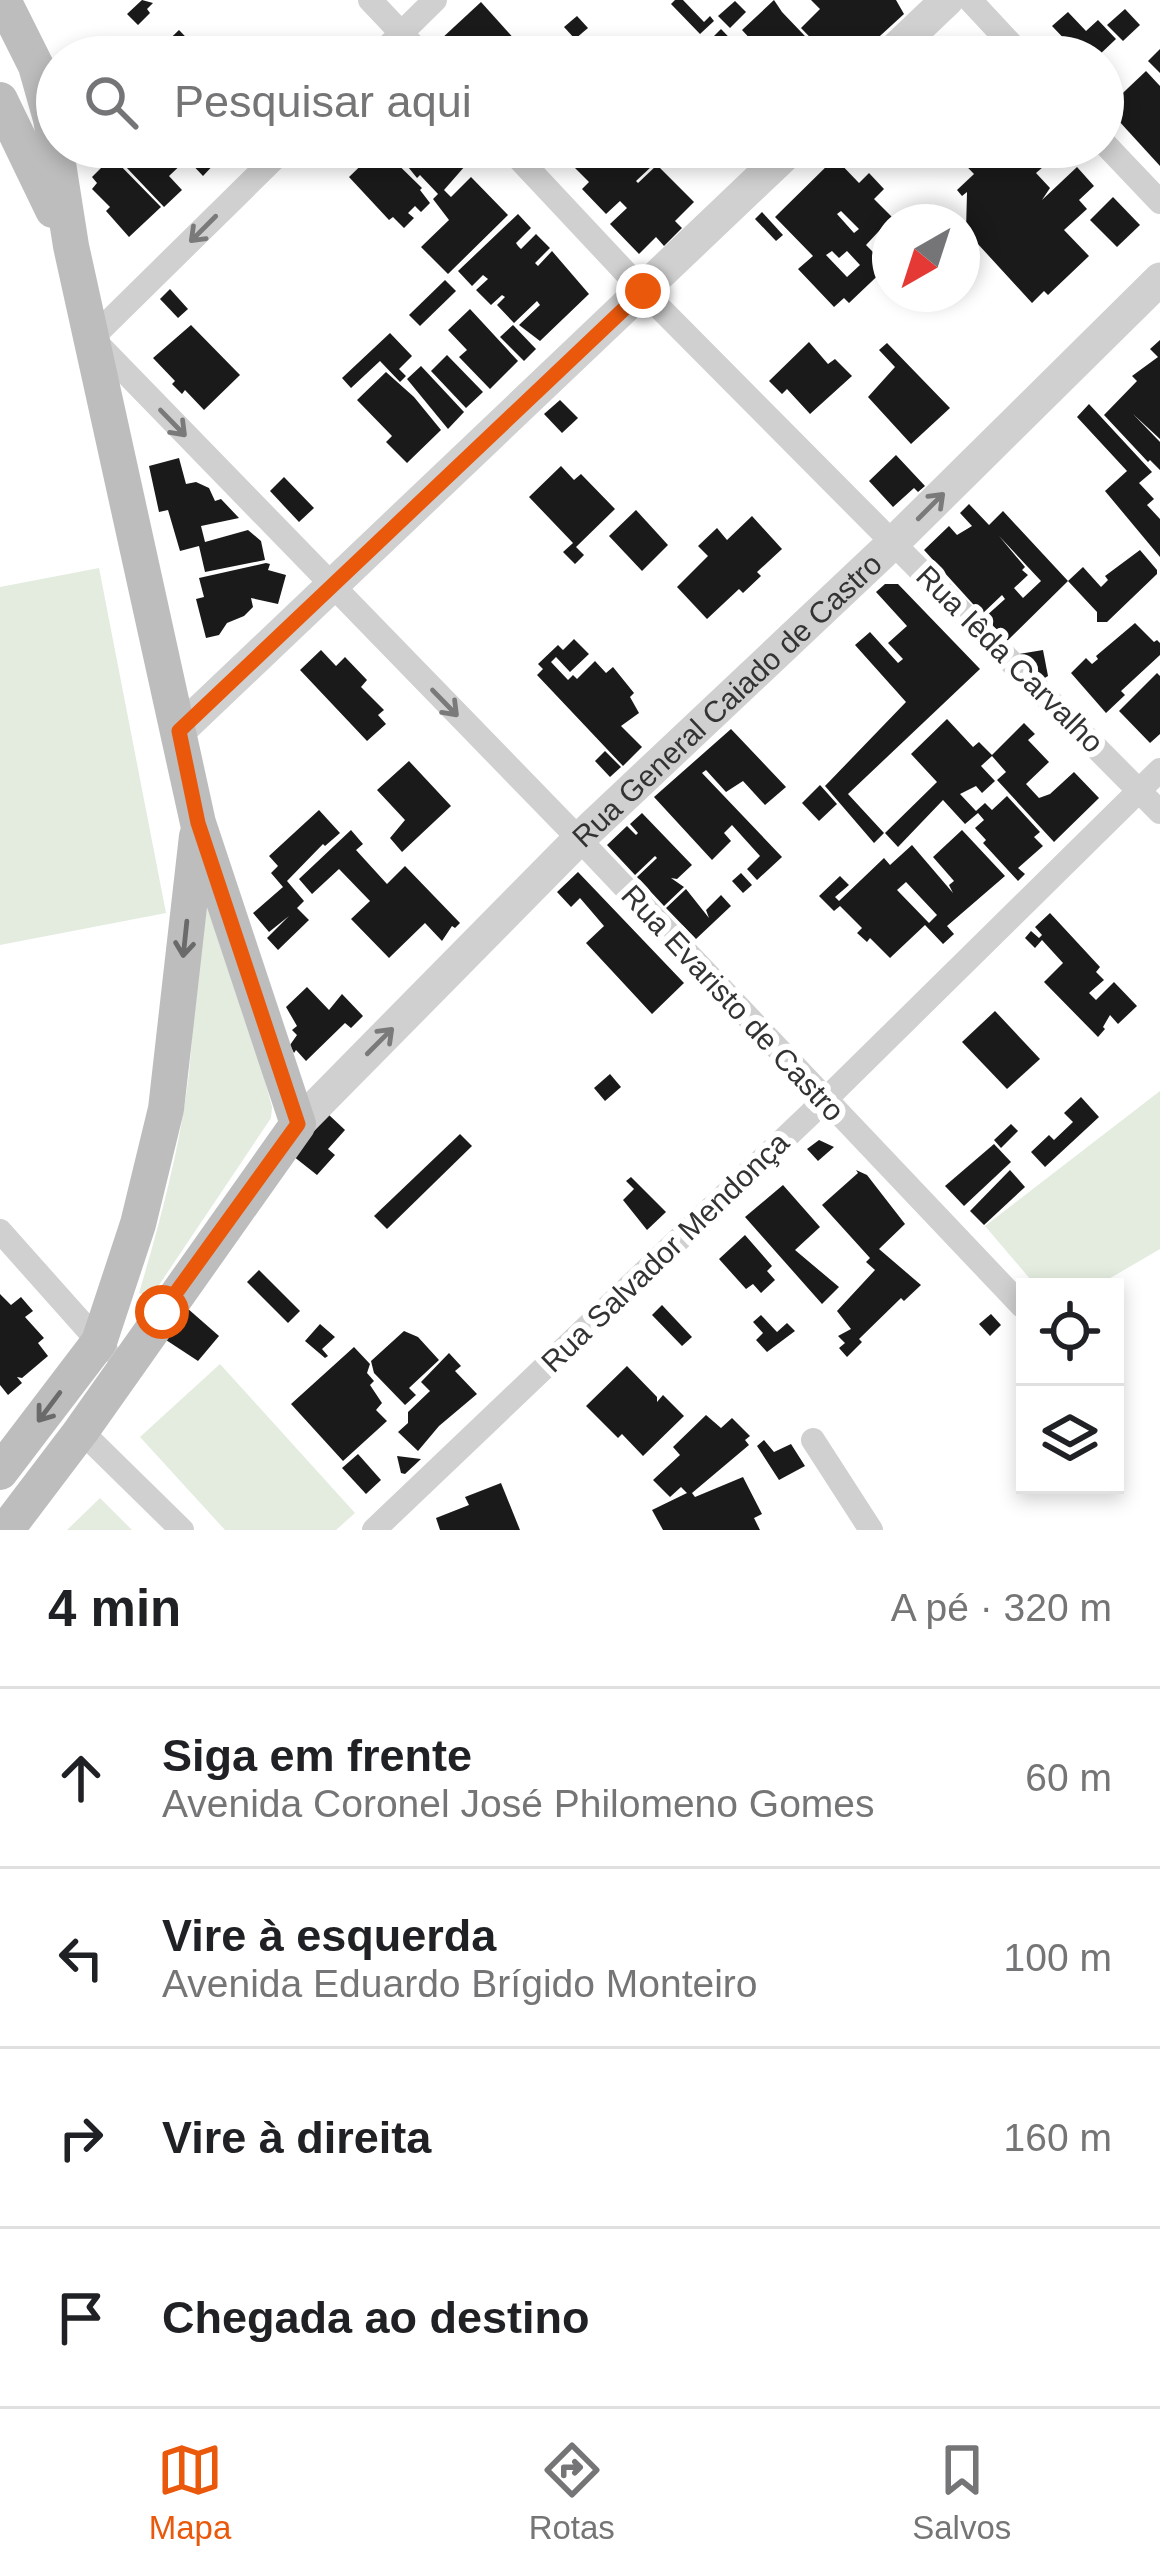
<!DOCTYPE html>
<html lang="pt">
<head>
<meta charset="utf-8">
<style>
	body { margin:0; font-family:Arial,sans-serif; background:#f6f6f6; color:#202124 }
	.controls { position:absolute; right:36px; bottom:36px; display:grid; overflow:hidden; border-radius:0px; box-shadow:0 6px 18px #0003 }
	.controls button { width:108px; height:108px; display:grid; place-items:center; padding:0; border:0; border-bottom:3px solid #e0e0e0; background:#fff; color:#202124; font:60px sans-serif }
	.compass { position:absolute; left:872px; top:204px; width:108px; height:108px; border-radius:50%; background:#fff; box-shadow:0 6px 18px #0003; rotate:219deg }
	.stop { position:absolute; width:36px; height:36px; margin:-27px; border:9px solid #ea580c; border-radius:50%; background:#fff }
	.stop.end { background:#ea580c; border-color:#fff; box-shadow:0 3px 12px #0008 }
	.list { margin:0; padding:0; list-style:none }
	h2 { display:flex; justify-content:space-between; align-items:center; height:156px; margin:0; padding:0 48px; font-size:51px }
	h2 small { font-size:39px; font-weight:400; color:#757577 }
	.list li { display:grid; grid-template-columns:78px 1fr auto; gap:36px; align-items:center; box-sizing:border-box; height:180px; padding:0 48px; border-top:3px solid #e0e0e0 }
	.list b { display:block; font-size:45px; white-space:nowrap }
	.list p { margin:0; font-size:39px; white-space:nowrap; color:#757577 }
	.list em { font-size:39px; font-style:normal; color:#757577 }
	.icon { flex:none; width:66px; height:66px; fill:none; stroke:currentColor; stroke-width:2; stroke-linecap:round; stroke-linejoin:round }
	.map { position:relative; flex:none; width:1160px; height:1530px; overflow:hidden }
	.search { position:absolute; background:#fff; box-shadow:0 6px 18px #0003; left:36px; right:36px; top:36px; height:132px; display:flex; align-items:center; gap:30px; box-sizing:border-box; padding:0 42px; border-radius:66px; color:#757577; font-size:45px }
	.sheet { height:876px; background:#fff }
	nav { display:flex; justify-content:space-around; align-items:center; box-sizing:border-box; height:168px; border-top:3px solid #e0e0e0; background:#fff; font-size:33px; color:#757577 }
	nav a { display:grid; justify-items:center; gap:6px }
	nav .on { color:#ea580c }
	.map>svg:first-child { display:block }
</style>
</head>
<body>
<div class="map">
<svg width="1160" height="1530" viewBox="0 0 1160 1530">
	<rect width="100%" height="100%" fill="#fff"/>
	<g fill="#e3ecdf">
		<polygon points="99,568 166,913 0,945 0,587"/>
		<path d="M205,904l14,9 53,194 -1,11 -120,179 -12,-4c19,-64 37,-130 47,-197 10,-63 5,-129 19,-192z"/>
		<polygon points="1160,1091 1160,1249 1095,1287 1037,1287 985,1226"/>
		<polygon points="220,1364 355,1513 336,1530 225,1530 140,1437"/>
		<polygon points="100,1498 132,1530 67,1530"/>
	</g>
	<g fill="#1a1a1a" fill-rule="evenodd">
		<polygon points="142,0 153,3 147,9 150,13 138,25 127,14"/>
		<polygon points="675,0 683,0 704,22 710,16 714,21 700,34 671,4"/>
		<polygon points="774,0 782,12 825,57 767,57 742,30"/>
		<polygon points="811,0 896,0 904,14 869,46 863,41 856,48 861,54 858,57 829,57 801,28 820,9"/>
		<polygon points="735,1 746,12 730,28 718,16"/>
		<polygon points="481,2 525,51 518,57 456,57 440,40"/>
		<polygon points="1125,9 1140,25 1123,41 1107,25"/>
		<polygon points="1068,12 1086,31 1098,20 1116,39 1097,57 1059,57 1071,46 1052,26"/>
		<polygon points="577,16 588,28 575,39 564,27"/>
		<polygon points="721,29 748,57 714,57 704,46"/>
		<polygon points="179,30 205,57 151,57"/>
		<polygon points="954,44 966,57 941,57"/>
		<polygon points="1160,49 1160,73 1148,61"/>
		<polygon points="1146,71 1160,86 1160,166 1107,108"/>
		<polygon points="107,147 142,147 152,158 155,155 147,147 218,147 219,159 203,176 187,159 169,176 182,190 164,207"/>
		<polygon points="380,147 422,188 420,190 430,203 421,212 415,206 408,213 414,218 404,228 393,217 389,220 349,177"/>
		<polygon points="392,147 461,147 472,158 444,190 451,197 471,177 508,215 448,274 421,247 449,220 433,199 438,194 420,175 417,178"/>
		<polygon points="584,147 634,147 638,152 624,165 627,168 641,154 652,166 636,181 638,183 657,165 694,202 675,221 682,228 664,246 656,237 639,254 610,224 627,208 620,201 606,214 582,189 589,182 569,162"/>
		<polygon points="701,147 744,147 721,168"/>
		<polygon points="948,147 992,147 984,155 989,159 996,151 992,147 1050,147 1057,155 1036,173 1050,188 1042,200 1077,167 1094,186 1079,200 1087,209 1064,230 1089,256 1048,295 1044,291 1032,303 966,231 967,192 962,196 957,190 974,174"/>
		<polygon points="112,157 161,207 129,237 106,211 110,207 92,189 97,183 92,177"/>
		<path d="M835,158l24,25 10,-10 15,16 -10,10 18,18 -26,28 10,10 7,-8 7,7v10l-41,39 -5,-5 -10,9 -36,-38 15,-13 -38,-39zM841,211l18,18 -5,4 -17,-19zM832,251l7,7 8,-7 13,14 -13,12 -21,-22z"/>
		<polygon points="1113,197 1140,225 1117,247 1090,220"/>
		<polygon points="762,212 783,235 776,241 755,219"/>
		<polygon points="518,214 531,228 516,243 518,246 521,249 536,234 550,248 535,263 538,266 552,251 589,294 540,341 519,325 540,305 537,301 514,323 497,305 505,297 502,295 491,305 476,290 488,279 483,275 472,286 458,271"/>
		<polygon points="445,280 456,291 420,326 409,315"/>
		<polygon points="170,289 188,309 178,318 160,299"/>
		<polygon points="470,309 518,361 490,389 459,357 467,350 448,330"/>
		<polygon points="191,325 240,375 204,410 185,390 182,394 172,384 175,381 153,358"/>
		<polygon points="513,325 536,349 524,361 500,337"/>
		<polygon points="390,333 412,356 399,369 406,376 400,382 380,361 351,388 342,378"/>
		<polygon points="1160,340 1160,439 1133,414 1160,442 1160,470 1150,460 1148,462 1104,415 1137,381 1132,376 1158,357 1150,349"/>
		<polygon points="809,342 828,364 835,359 852,376 810,414 787,389 782,394 769,381"/>
		<polygon points="887,343 950,408 911,444 868,397 895,367 879,350"/>
		<polygon points="447,355 483,392 466,408 431,371"/>
		<polygon points="421,366 464,412 448,429 407,379"/>
		<polygon points="386,372 414,397 441,430 407,463 386,442 392,436 357,400"/>
		<polygon points="560,400 578,418 562,433 544,414"/>
		<polygon points="1089,404 1152,472 1139,483 1154,499 1147,505 1160,519 1160,557 1105,491 1127,471 1077,417"/>
		<polygon points="896,455 925,486 918,492 914,488 893,507 869,481"/>
		<polygon points="179,458 186,484 196,482 209,488 215,501 221,499 239,518 201,526 205,542 248,530 261,541 265,560 205,572 199,546 180,551 168,510 159,512 149,466"/>
		<polygon points="561,466 574,480 581,474 615,509 576,547 584,555 575,564 563,552 573,543 529,497"/>
		<polygon points="284,477 314,508 299,522 270,491"/>
		<path d="M969,504l20,21 14,-14 65,70 15,-14 18,20 7,-7 -3,-4 35,-26 17,20v4l-50,48h-10v-10l-29,-31 -61,60 -22,-24 20,-18 -3,-4 -20,19 -58,-64 25,-24 8,9 15,-9 -12,-13zM999,536l42,45 -18,17 -9,-10 14,-13 -6,-5 3,-3z"/>
		<polygon points="636,510 668,545 642,571 609,536"/>
		<polygon points="752,516 782,549 757,572 761,576 743,593 739,589 707,619 677,587 708,556 698,546 717,528 727,540"/>
		<polygon points="266,563 270,564 268,570 286,575 278,604 251,598 253,607 244,616 227,623 219,635 206,638 196,599 204,597 199,578"/>
		<polygon points="885,584 898,584 980,669 848,794 884,833 874,843 825,786 906,702 855,645 870,632 898,663 903,659 888,643 907,626 876,592"/>
		<polygon points="1135,623 1154,642 1157,640 1160,643 1160,655 1121,691 1125,695 1106,713 1071,673 1086,658 1092,664 1098,659 1096,656"/>
		<polygon points="574,639 589,654 570,672 556,657 551,662 568,680 573,675 577,679 595,661 606,673 613,667 634,693 630,697 639,713 621,726 642,747 623,766 537,675 543,669 538,664 558,645 563,650"/>
		<polygon points="321,650 336,666 345,657 367,680 361,687 384,710 378,715 386,724 367,741 300,670"/>
		<polygon points="1043,650 1048,676 1043,679 1019,654"/>
		<polygon points="1157,673 1160,676 1160,734 1150,743 1119,711"/>
		<polygon points="947,719 973,747 979,742 992,755 1024,723 1035,734 1028,740 1049,762 1026,784 1039,798 1050,794 1074,772 1099,798 1054,842 997,780 1006,772 992,756 981,766 995,781 982,793 976,786 960,794 976,811 985,803 992,810 1007,796 1040,832 1034,837 1043,846 1018,868 1025,874 1018,881 983,843 986,840 975,828 984,820 978,813 965,824 943,800 898,847 885,833 937,782 911,754"/>
		<polygon points="731,729 786,787 765,805 743,781 726,792 706,770 702,773 782,857 757,880 747,869 760,856 732,825 724,833 731,841 712,860 654,797"/>
		<polygon points="605,751 621,767 610,777 595,761"/>
		<polygon points="409,761 451,806 402,852 390,838 405,820 377,790"/>
		<polygon points="820,785 837,804 819,821 802,803"/>
		<polygon points="319,810 340,833 325,846 323,844 287,881 304,901 297,908 309,920 278,950 267,938 289,916 269,932 253,913 283,887 271,873 278,866 269,856"/>
		<polygon points="642,813 692,865 677,879 671,878 684,887 664,906 637,877 657,858 655,856 635,875 607,845 627,826 636,835 638,833 630,824"/>
		<polygon points="351,830 363,844 356,850 387,884 405,866 460,923 455,928 452,926 442,941 425,923 389,958 351,919 370,901 339,869 312,894 299,879"/>
		<path d="M962,830l43,46 -58,50 7,8 -11,10 -18,-19 -35,33 -20,-20 -3,4 -10,-9 5,-5 -22,-22 -6,5 -15,-15 21,-20 9,9 -14,12 4,4 45,-43 6,7 22,-20 41,48 -4,-8 5,-4 -21,-24zM906,882l31,33 -8,8 -32,-33z"/>
		<polygon points="578,872 684,983 652,1014 586,943 604,926 580,898 571,907 557,892"/>
		<polygon points="741,873 752,885 743,893 732,881"/>
		<polygon points="686,889 709,918 706,910 721,895 731,906 696,939 666,908"/>
		<polygon points="1050,913 1100,967 1096,972 1104,980 1089,993 1096,1000 1114,982 1137,1006 1118,1024 1110,1015 1103,1027 1105,1029 1098,1037 1044,982 1063,963 1042,940 1035,948 1025,938 1031,931 1039,938 1042,935 1035,927"/>
		<polygon points="307,987 329,1010 342,994 363,1016 351,1028 345,1023 306,1061 296,1050 294,1053 290,1045 297,1035 292,1030 297,1026 286,1007"/>
		<polygon points="995,1011 1040,1059 1007,1089 962,1042"/>
		<polygon points="610,1074 621,1087 605,1101 594,1088"/>
		<polygon points="1081,1097 1099,1117 1045,1167 1031,1152 1049,1135 1054,1140 1073,1122 1064,1113"/>
		<polygon points="328,1114 345,1130 328,1149 335,1155 317,1175 293,1156"/>
		<polygon points="1011,1124 1018,1131 1001,1148 994,1140"/>
		<polygon points="460,1134 472,1146 387,1229 374,1216"/>
		<polygon points="819,1140 834,1147 818,1161 807,1149"/>
		<polygon points="994,1144 1011,1162 964,1206 945,1186"/>
		<polygon points="856,1170 867,1175 905,1224 879,1249 921,1285 904,1301 901,1298 859,1339 862,1342 847,1357 839,1348 845,1343 838,1336 851,1329 837,1311 875,1270 866,1262 870,1258 822,1205 858,1173"/>
		<polygon points="1010,1170 1025,1187 984,1225 970,1211"/>
		<polygon points="631,1177 666,1212 647,1230 623,1200 634,1189 626,1181"/>
		<polygon points="783,1185 820,1227 795,1250 839,1287 822,1304 745,1217"/>
		<polygon points="745,1235 772,1266 767,1271 775,1280 761,1293 753,1284 746,1289 719,1259"/>
		<polygon points="259,1270 300,1311 288,1323 247,1282"/>
		<polygon points="0,1294 11,1305 21,1297 33,1311 25,1317 44,1338 38,1343 48,1356 22,1378 17,1377 22,1383 8,1395 0,1385"/>
		<polygon points="662,1305 692,1337 682,1346 652,1315"/>
		<polygon points="187,1308 219,1336 198,1361 166,1340"/>
		<polygon points="991,1314 1001,1325 990,1336 979,1324"/>
		<polygon points="761,1315 777,1332 787,1323 795,1331 767,1352 756,1340 763,1333 753,1322"/>
		<polygon points="320,1324 335,1337 322,1349 328,1356 325,1358 305,1341"/>
		<polygon points="404,1331 418,1337 439,1360 409,1388 416,1395 405,1405 374,1373 371,1361"/>
		<polygon points="354,1347 370,1364 367,1373 374,1381 370,1385 382,1403 376,1410 387,1421 343,1461 291,1404"/>
		<polygon points="449,1353 461,1366 455,1371 477,1394 439,1426 418,1451 398,1432 408,1423 408,1412 430,1391 421,1382"/>
		<polygon points="627,1366 657,1397 657,1402 663,1395 684,1416 643,1456 622,1434 618,1438 586,1406"/>
		<polygon points="706,1415 721,1428 732,1418 750,1436 745,1440 749,1445 692,1493 695,1497 743,1477 762,1514 754,1518 760,1530 663,1530 652,1510 687,1493 681,1487 670,1497 653,1480 680,1455 673,1447"/>
		<polygon points="764,1440 774,1452 791,1444 805,1466 779,1480 757,1446"/>
		<polygon points="358,1454 381,1480 366,1494 342,1468"/>
		<polygon points="397,1456 421,1459 405,1474 401,1473"/>
		<polygon points="501,1483 520,1530 440,1530 436,1518 469,1505 465,1497"/>
	</g>
	<g fill="none" stroke-linecap="round" stroke-linejoin="round">
		<g stroke="#d0d0d0" stroke-width="24">
			<polyline points="370,0 424,57"/>
			<polyline points="970,0 1023,57"/>
			<polyline points="377,57 435,0"/>
			<polyline points="1103,142 1160,202"/>
			<polyline points="286,147 92,338 579,839 1022,1306"/>
			<polyline points="508,147 643,291 1160,812"/>
			<polyline points="0,1231 106,1350"/>
			<polyline points="81,1431 182,1530"/>
			<polyline points="813,1440 871,1530"/>
			<polyline points="374,1530 824,1101 1160,770"/>
		</g>
		<g stroke="#d0d0d0" stroke-width="33">
			<polyline points="887,57 947,0"/>
			<polyline points="179,731 793,147"/>
			<path id="s1" d="M298,1124l281,-285 315,-297 266,-263"/>
		</g>
		<g stroke="#bdbdbd" stroke-width="36">
			<polyline points="3,0 36,66 51,119 71,246 198,823 298,1124 81,1431 6,1530"/>
			<polyline points="0,100 53,210"/>
			<polyline points="0,1472 99,1342 138,1224 166,1109 197,836"/>
		</g>
	</g>
	<defs><path id="oneway-shaft" d="M-6 0H5M1.5-3L5.5 0L1.5 3" fill="none" stroke-width="1.6" stroke-linecap="round" stroke-linejoin="round" transform="scale(3)"/></defs>
	<g stroke="#7a7a7a">
		<use href="#oneway-shaft" transform="translate(203 229) rotate(135)"/>
		<use href="#oneway-shaft" transform="translate(173 423) rotate(46)"/>
		<use href="#oneway-shaft" transform="translate(931 506) rotate(-45)"/>
		<use href="#oneway-shaft" transform="translate(445 703) rotate(46)"/>
		<use href="#oneway-shaft" transform="translate(380 1041) rotate(-45)"/>
	</g>
	<g stroke="#6a6a6a">
		<use href="#oneway-shaft" transform="translate(185 939) rotate(96)"/>
		<use href="#oneway-shaft" transform="translate(49 1407) rotate(127)"/>
	</g>
	<g fill="none" stroke-linecap="round" stroke-linejoin="round">
		<polyline stroke="#ea580c" stroke-width="15" points="162,1312 298,1124 198,823 179,731 643,291"/>
	</g>
	<g text-anchor="middle" dominant-baseline="central" stroke-width="12" stroke-linejoin="round" paint-order="stroke">
		<g font-size="30" fill="#333" stroke="#fff">
			<text transform="translate(1010 659) rotate(45)">Rua Iêda Carvalho</text>
			<text stroke="none"><textPath href="#s1" startOffset="603">Rua General Caiado de Castro</textPath></text>
			<text transform="translate(733 1003) rotate(47)">Rua Evaristo de Castro</text>
			<text transform="translate(665 1252) rotate(-44)">Rua Salvador Mendonça</text>
		</g>
	</g>
</svg>
<div class="controls">
<button><svg class="icon" aria-label="locate" viewBox="0 0 24 24"><circle cx="12" cy="12" r="6"/><path d="M12 2v4M12 18v4M2 12h4M18 12h4"/></svg></button>
<button><svg class="icon" aria-label="layers" viewBox="0 0 24 24"><path d="M12 4l9 5-9 5-9-5zM3 14l9 5 9-5"/></svg></button>
</div>
<svg class="compass" viewBox="-18 -18 36 36"><path d="M0-13l5 13h-10z" fill="#e53935"/><path d="M0 13l5-13h-10z" fill="#757577"/></svg>
<div class="stop" style="left:162px;top:1312px"></div>
<div class="stop end" style="left:643px;top:291px"></div>
<div class="search"><svg class="icon" aria-label="search" viewBox="0 0 24 24"><circle cx="10" cy="10" r="6"/><path d="M15 15l6 6"/></svg>Pesquisar aqui</div>
</div>
<section class="sheet">
<h2>4 min<small>A pé · 320 m</small></h2>
<ul class="list">
<li><svg class="icon" aria-label="ahead" viewBox="0 0 24 24"><path d="M12 20V5M6 11l6-6 6 6"/></svg><div><b>Siga em frente</b><p>Avenida Coronel José Philomeno Gomes</p></div><em>60 m</em></li>
<li><svg class="icon" aria-label="left" viewBox="0 0 24 24"><path d="M17 20v-9H6M10 6l-5 5 5 5"/></svg><div><b>Vire à esquerda</b><p>Avenida Eduardo Brígido Monteiro</p></div><em>100 m</em></li>
<li><svg class="icon" aria-label="right" viewBox="0 0 24 24"><path d="M7 20v-9h11M14 6l5 5-5 5"/></svg><div><b>Vire à direita</b></div><em>160 m</em></li>
<li><svg class="icon" aria-label="arrive" viewBox="0 0 24 24"><path d="M6 21V4h12l-3 4 3 4H6"/></svg><div><b>Chegada ao destino</b></div></li>
</ul>
</section>
<nav>
<a class="on"><svg class="icon" aria-label="map" viewBox="0 0 24 24"><path d="M3 6l6-2 6 2 6-2v14l-6 2-6-2-6 2zM9 4v14M15 6v14"/></svg>Mapa</a>
<a><svg class="icon" aria-label="directions" viewBox="0 0 24 24"><path d="M12 3l9 9-9 9-9-9zM9 14v-3h6M13 9l2 2-2 2"/></svg>Rotas</a>
<a><svg class="icon" aria-label="saved" viewBox="0 0 24 24"><path d="M7 4h10v16l-5-4-5 4z"/></svg>Salvos</a>
</nav>
</body>
</html>
